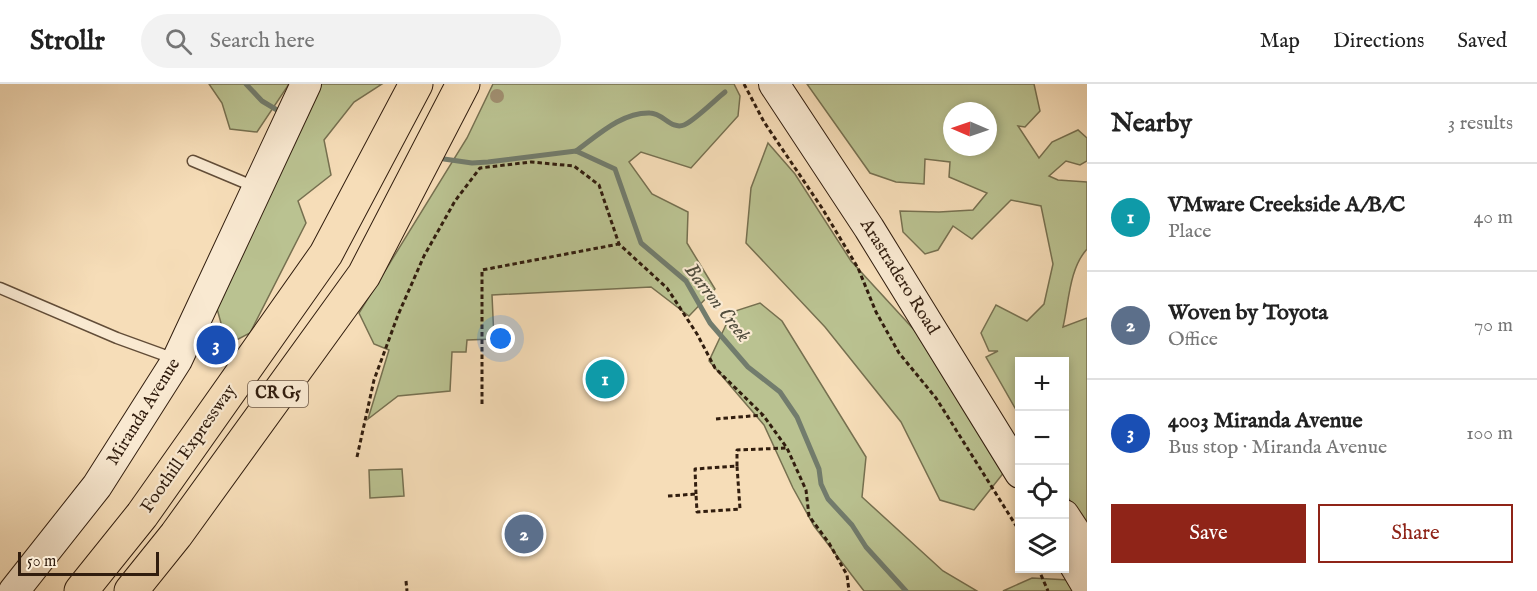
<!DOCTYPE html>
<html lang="en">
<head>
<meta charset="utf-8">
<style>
	body { margin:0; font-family:"IM FELL English",serif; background:#f2f2f2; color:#222 }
	.controls { position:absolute; right:18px; bottom:18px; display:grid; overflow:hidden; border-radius:0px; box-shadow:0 3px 9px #0003 }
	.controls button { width:54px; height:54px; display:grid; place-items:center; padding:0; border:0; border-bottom:2px solid #e0e0e0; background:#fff; color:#222; font:30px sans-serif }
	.compass { position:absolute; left:943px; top:18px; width:54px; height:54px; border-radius:50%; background:#fff; box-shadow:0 3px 9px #0003; rotate:272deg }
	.scale { position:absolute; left:18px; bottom:15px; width:141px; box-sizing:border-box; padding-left:6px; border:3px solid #311d0e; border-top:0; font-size:16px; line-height:21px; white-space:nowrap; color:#311d0e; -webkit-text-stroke:4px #f9e9d1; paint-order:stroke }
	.you { position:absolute; left:501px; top:255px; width:21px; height:21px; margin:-15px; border:4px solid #fff; border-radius:50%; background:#1a73e8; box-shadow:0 0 0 9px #1a73e833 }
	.badge { display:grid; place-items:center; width:39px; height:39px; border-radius:50%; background:#8f2418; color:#fff; font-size:20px; font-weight:700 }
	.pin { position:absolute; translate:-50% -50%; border:3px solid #fff; box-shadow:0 2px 6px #0006 }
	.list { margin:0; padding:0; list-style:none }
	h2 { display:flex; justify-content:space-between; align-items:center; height:78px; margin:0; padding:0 24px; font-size:26px }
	h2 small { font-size:20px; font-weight:400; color:#767676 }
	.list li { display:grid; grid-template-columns:39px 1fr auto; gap:18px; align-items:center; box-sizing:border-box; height:108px; padding:0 24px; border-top:2px solid #e0e0e0 }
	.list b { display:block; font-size:22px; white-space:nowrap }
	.list p { margin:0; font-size:20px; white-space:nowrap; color:#767676 }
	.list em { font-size:20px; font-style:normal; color:#767676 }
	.actions { display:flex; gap:12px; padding:18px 24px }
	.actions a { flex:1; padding:14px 0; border:2px solid #8f2418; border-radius:0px; text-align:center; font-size:21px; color:#8f2418 }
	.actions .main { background:#8f2418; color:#fff }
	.icon { flex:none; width:33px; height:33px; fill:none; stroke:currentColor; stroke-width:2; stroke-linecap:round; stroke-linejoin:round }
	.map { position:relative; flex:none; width:1087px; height:507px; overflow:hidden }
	header { display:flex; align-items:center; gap:36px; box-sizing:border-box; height:84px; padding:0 30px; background:#fff; border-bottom:2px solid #e0e0e0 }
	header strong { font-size:28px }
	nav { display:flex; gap:33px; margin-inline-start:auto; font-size:21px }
	.search { width:420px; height:54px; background:#f2f2f2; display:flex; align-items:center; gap:15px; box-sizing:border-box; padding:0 21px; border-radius:33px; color:#767676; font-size:22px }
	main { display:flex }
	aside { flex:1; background:#fff }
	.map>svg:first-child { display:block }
</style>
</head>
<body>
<header>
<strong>Strollr</strong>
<div class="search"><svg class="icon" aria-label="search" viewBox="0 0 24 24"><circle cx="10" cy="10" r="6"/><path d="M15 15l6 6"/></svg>Search here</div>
<nav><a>Map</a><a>Directions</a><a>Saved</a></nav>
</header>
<main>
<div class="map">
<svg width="1087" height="507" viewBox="0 0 1087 507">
	<rect width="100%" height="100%" fill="#f6ddb8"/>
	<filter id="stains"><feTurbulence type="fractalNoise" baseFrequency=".00333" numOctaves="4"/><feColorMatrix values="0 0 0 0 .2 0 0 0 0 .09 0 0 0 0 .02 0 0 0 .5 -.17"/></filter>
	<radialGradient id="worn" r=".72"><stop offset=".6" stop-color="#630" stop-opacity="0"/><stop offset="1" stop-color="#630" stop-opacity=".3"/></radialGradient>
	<g fill="#bac291" stroke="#767050" stroke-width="1.5" fill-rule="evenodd">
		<polygon points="209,0 289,0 257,48 230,45 222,19"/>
		<polygon points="316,0 382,0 354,18 324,56 331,91 298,117 306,139 250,249 227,261 216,221"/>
		<polygon points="493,0 734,0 740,12 738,32 691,84 641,68 629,78 652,110 688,128 687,159 715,205 689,232 651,203 492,211 494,255 467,256 466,268 452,268 450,307 398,312 368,335 389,266 374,260 359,229 467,54"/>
		<path d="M807,0h227l6,27 -15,16 -7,-1 21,32 13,-16 26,-12 9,8v23l-7,4 -14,-4 -17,15 9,4 29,2v67c-18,20 -18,53 -24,78l24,-9v204l-9,-7 -13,-23 -1,-130h-44l-1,53 -33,-58 12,-6h-9l-8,-18 15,-28 31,16 17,-17 9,-40 -12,-58 -30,-6 -39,39 -19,-13 -15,24 -13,4 -22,-22 -3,-21 39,1 34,-2 14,-17 -38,-16 1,-15 -25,-3 -1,25 -28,-2 -26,-9zM952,27h36v36h-36z"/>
		<polygon points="768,59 795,90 851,177 929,262 1009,382 974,426 940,416 901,338 825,243 746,159 751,104"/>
		<polygon points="760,219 782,237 866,373 862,413 943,487 977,507 864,507 814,442 793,404 764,341 709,277 732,228"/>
		<polygon points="402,385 404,412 370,414 369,386"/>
		<polygon points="1032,494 1069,496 1076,507 1003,507"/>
	</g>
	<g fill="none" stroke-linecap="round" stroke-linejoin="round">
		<g stroke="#727c6d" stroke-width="5">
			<polyline points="246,0 262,17 282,29"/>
			<path d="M576,67c22,-16 46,-39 74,-38 13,0 21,17 34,12 10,-4 32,-26 41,-33"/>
			<polyline points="444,75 472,79 488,78 576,67 615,85 641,159 686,197 710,239 748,283 780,308 797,333 819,385 821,400 828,415 852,441 866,463 906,507"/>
		</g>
		<defs>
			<g id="lane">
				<polyline points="193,77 255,103"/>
				<polyline points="0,204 117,254 175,275"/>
			</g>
			<g id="secondary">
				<polyline points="774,0 869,144 1020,389"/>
				<polyline points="1064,431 1087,466"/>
				<polyline points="1064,463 1087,502"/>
				<polyline points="14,507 97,402 177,276 306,0"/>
			</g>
			<g id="highway">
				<polyline points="81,507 142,431 326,170 416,0"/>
				<polyline points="131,507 176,451 364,191 463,0"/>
			</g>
		</defs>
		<use href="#lane" stroke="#624d38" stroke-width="13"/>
		<use href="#secondary" stroke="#311d0e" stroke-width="32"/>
		<use href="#highway" stroke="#311d0e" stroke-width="35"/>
		<g stroke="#311d0e" stroke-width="3" stroke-dasharray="4.5 3" stroke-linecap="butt">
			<polyline points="744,0 764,38 822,124 858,184 876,228 899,269 936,314 1020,448"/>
			<polyline points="482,320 482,186 619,160"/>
			<polyline points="716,335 763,331"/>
			<polyline points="357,373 374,296 398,231 424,172 455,117 480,84 531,78 574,82 599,101 619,160 667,204 697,250 715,284 763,331 787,364 806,406 809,432 829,459 847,491 849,507"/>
			<polyline points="737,382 737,366 787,364"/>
			<polyline points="668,412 696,410 697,428 740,425 737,382 695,385 696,410"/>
			<polyline points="1038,484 1048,507"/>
			<polyline points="406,497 407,507"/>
		</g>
		<use href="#lane" stroke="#f9e9d1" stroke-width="10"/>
		<use href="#secondary" stroke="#f9e9d1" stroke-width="30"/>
		<use href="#highway" stroke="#f6ddb8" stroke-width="33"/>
	</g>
	<circle fill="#a08f70" cx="497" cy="12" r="7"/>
	<g text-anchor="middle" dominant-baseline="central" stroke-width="4.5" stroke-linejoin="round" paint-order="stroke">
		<rect fill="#f9e9d1" stroke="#6d5a48" stroke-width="1.5" x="248" y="297" width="60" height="26" rx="4.5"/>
		<g font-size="16" font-weight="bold" fill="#311d0e">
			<text x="278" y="310">CR G5</text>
		</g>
		<g font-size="18" fill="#311d0e" stroke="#f9e9d1">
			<text transform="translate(899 193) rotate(58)">Arastradero Road</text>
			<text transform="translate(144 328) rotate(-58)">Miranda Avenue</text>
			<text transform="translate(189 365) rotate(-55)">Foothill Expressway</text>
		</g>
		<g font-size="20" font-style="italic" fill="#514d3d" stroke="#f9e9d1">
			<text transform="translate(717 219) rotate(52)">Barron Creek</text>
		</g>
	</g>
	<rect width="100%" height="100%" filter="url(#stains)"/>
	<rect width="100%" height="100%" fill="url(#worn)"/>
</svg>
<div class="controls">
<button>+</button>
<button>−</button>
<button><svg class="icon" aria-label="locate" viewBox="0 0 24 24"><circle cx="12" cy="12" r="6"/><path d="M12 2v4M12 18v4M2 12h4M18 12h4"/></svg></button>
<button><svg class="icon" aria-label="layers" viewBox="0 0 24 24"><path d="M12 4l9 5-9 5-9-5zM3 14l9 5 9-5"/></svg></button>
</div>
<svg class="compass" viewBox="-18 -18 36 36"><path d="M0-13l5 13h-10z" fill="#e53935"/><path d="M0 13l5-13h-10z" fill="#767676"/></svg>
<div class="scale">50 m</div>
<div class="you"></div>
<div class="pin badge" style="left:605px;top:295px;background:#0f9aa8">1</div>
<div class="pin badge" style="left:524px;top:450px;background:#5c6f8a">2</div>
<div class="pin badge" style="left:216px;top:261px;background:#1a4fb4">3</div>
</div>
<aside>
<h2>Nearby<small>3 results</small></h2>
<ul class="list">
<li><span class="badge" style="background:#0f9aa8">1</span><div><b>VMware Creekside A/B/C</b><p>Place</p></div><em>40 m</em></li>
<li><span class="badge" style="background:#5c6f8a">2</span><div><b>Woven by Toyota</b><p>Office</p></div><em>70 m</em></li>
<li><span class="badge" style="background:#1a4fb4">3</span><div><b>4003 Miranda Avenue</b><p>Bus stop · Miranda Avenue</p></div><em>100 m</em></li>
</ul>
<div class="actions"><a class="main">Save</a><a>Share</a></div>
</aside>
</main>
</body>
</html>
